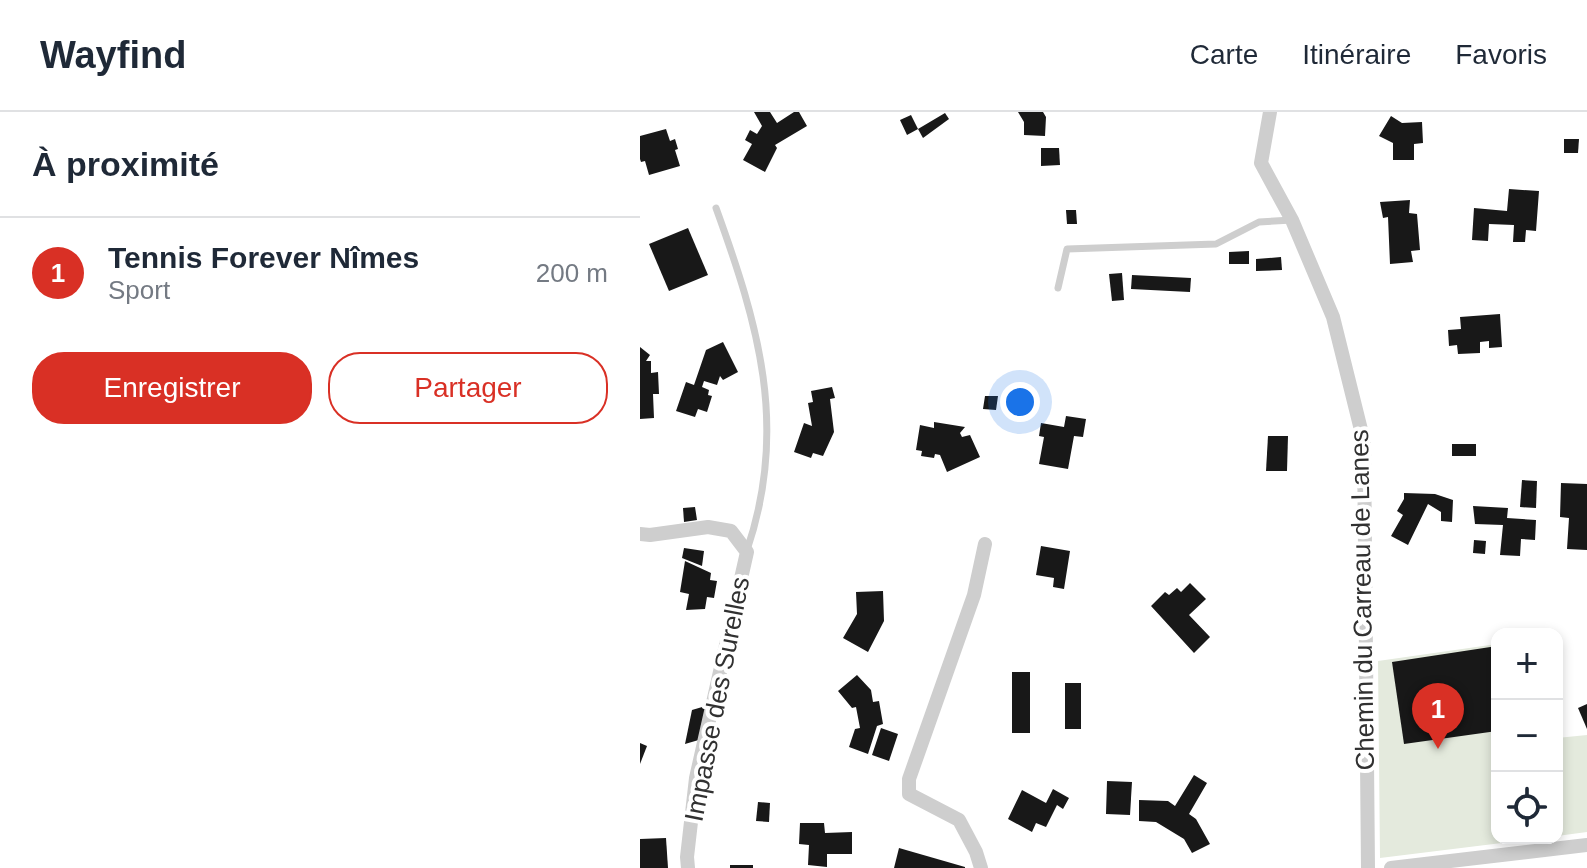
<!DOCTYPE html>
<html lang="fr">
<head>
<meta charset="utf-8">
<style>
	body { margin:0; font-family:Arial,sans-serif; background:#f6f6f7; color:#1f2937 }
	.controls { position:absolute; right:24px; bottom:24px; display:grid; overflow:hidden; border-radius:16px; box-shadow:0 4px 12px #0003 }
	.controls button { width:72px; height:72px; display:grid; place-items:center; padding:0; border:0; border-bottom:2px solid #e0e1e3; background:#fff; color:#1f2937; font:40px sans-serif }
	.you { position:absolute; left:380px; top:290px; width:28px; height:28px; margin:-20px; border:6px solid #fff; border-radius:50%; background:#1a73e8; box-shadow:0 0 0 12px #1a73e833 }
	.badge { display:grid; place-items:center; width:52px; height:52px; border-radius:50%; background:#d93025; color:#fff; font-size:26px; font-weight:700 }
	.pin { position:absolute; translate:-50% -66px; filter:drop-shadow(0 2px 4px #0008) }
	.pin::after { content:''; position:absolute; top:42px; width:28px; height:24px; background:inherit; clip-path:polygon(0 0,100% 0,50% 100%) }
	.list { margin:0; padding:0; list-style:none }
	h2 { display:flex; justify-content:space-between; align-items:center; height:104px; margin:0; padding:0 32px; font-size:34px }
	h2 small { font-size:26px; font-weight:400; color:#747a83 }
	.list li { display:grid; grid-template-columns:52px 1fr auto; gap:24px; align-items:center; box-sizing:border-box; height:112px; padding:0 32px; border-top:2px solid #e0e1e3 }
	.list b { display:block; font-size:30px; white-space:nowrap }
	.list p { margin:0; font-size:26px; white-space:nowrap; color:#747a83 }
	.list em { font-size:26px; font-style:normal; color:#747a83 }
	.actions { display:flex; gap:16px; padding:24px 32px }
	.actions a { flex:1; padding:18px 0; border:2px solid #d93025; border-radius:32px; text-align:center; font-size:28px; color:#d93025 }
	.actions .main { background:#d93025; color:#fff }
	.icon { flex:none; width:44px; height:44px; fill:none; stroke:currentColor; stroke-width:2; stroke-linecap:round; stroke-linejoin:round }
	.map { position:relative; flex:none; width:947px; height:756px; overflow:hidden }
	header { display:flex; align-items:center; gap:48px; box-sizing:border-box; height:112px; padding:0 40px; background:#fff; border-bottom:2px solid #e0e1e3 }
	header strong { font-size:38px }
	nav { display:flex; gap:44px; margin-inline-start:auto; font-size:28px }
	main { display:flex }
	aside { flex:1; background:#fff }
	.map>svg:first-child { display:block }
</style>
</head>
<body>
<header>
<strong>Wayfind</strong>
<nav><a>Carte</a><a>Itinéraire</a><a>Favoris</a></nav>
</header>
<main>
<aside>
<h2>À proximité<small></small></h2>
<ul class="list">
<li><span class="badge">1</span><div><b>Tennis Forever Nîmes</b><p>Sport</p></div><em>200 m</em></li>
</ul>
<div class="actions"><a class="main">Enregistrer</a><a>Partager</a></div>
</aside>
<div class="map">
<svg width="947" height="756" viewBox="0 0 947 756">
	<rect width="100%" height="100%" fill="#fff"/>
	<g fill="#e4eadd">
		<polygon points="857,532 857,726 903,726 740,746 738,549"/>
		<polygon points="947,623 947,720 917,724 917,626"/>
	</g>
	<g fill="#181818">
		<polygon points="114,0 130,0 137,11 154,0 159,0 167,14 135,33 137,36 125,60 103,48 112,32 105,28 110,18 117,22 122,14"/>
		<polygon points="378,0 403,0 406,5 405,24 384,23 384,10"/>
		<polygon points="305,1 309,7 283,26 278,17"/>
		<polygon points="271,3 278,17 267,23 260,8"/>
		<polygon points="751,4 762,11 782,10 783,31 774,32 774,48 753,48 753,31 739,24"/>
		<polygon points="26,17 30,29 35,27 38,37 35,38 40,54 9,63 5,49 1,50 0,47 0,24"/>
		<polygon points="924,27 939,27 938,41 924,41"/>
		<polygon points="401,36 419,36 420,53 401,54"/>
		<polygon points="869,77 899,79 896,119 886,118 885,130 873,130 874,113 849,112 848,129 832,128 834,96 867,99"/>
		<polygon points="770,88 769,101 777,102 780,138 771,139 773,150 750,152 748,105 743,106 740,90"/>
		<polygon points="426,98 436,98 437,112 427,112"/>
		<polygon points="48,116 68,163 29,179 9,132"/>
		<polygon points="609,139 609,152 589,152 589,140"/>
		<polygon points="641,145 642,158 616,159 616,147"/>
		<polygon points="482,161 484,188 472,189 469,162"/>
		<polygon points="492,163 551,166 550,180 491,177"/>
		<polygon points="860,202 862,235 849,236 849,229 840,230 840,241 818,242 817,233 809,234 808,218 821,217 820,205"/>
		<polygon points="83,230 98,260 83,268 80,264 77,273 64,269 62,275 69,278 68,283 72,284 67,300 58,297 55,305 36,299 46,270 54,273 66,238"/>
		<polygon points="0,235 10,243 6,249 11,249 11,261 18,260 19,282 13,282 14,306 0,307"/>
		<polygon points="192,275 195,286 190,287 194,320 183,344 173,341 171,346 154,340 164,311 172,314 168,291 173,290 171,279"/>
		<polygon points="345,284 358,284 356,298 343,297"/>
		<polygon points="426,304 446,307 443,325 434,324 428,357 399,352 404,325 399,324 401,311 424,315"/>
		<polygon points="294,310 325,315 320,321 322,325 330,323 340,345 307,360 300,343 295,342 294,346 281,344 282,339 276,338 280,313 294,316"/>
		<polygon points="628,324 648,324 647,359 626,359"/>
		<rect x="812" y="332" width="24" height="12"/>
		<polygon points="882,368 897,369 896,396 880,395"/>
		<polygon points="921,371 947,372 947,438 927,437 929,406 920,405"/>
		<polygon points="764,381 795,382 813,388 812,410 801,409 801,400 788,392 768,433 751,424 763,403 757,399 764,387"/>
		<polygon points="833,394 868,396 867,406 896,408 895,428 881,427 880,444 860,443 863,413 835,412"/>
		<polygon points="55,395 57,408 44,410 43,396"/>
		<polygon points="834,428 846,429 845,442 833,441"/>
		<polygon points="401,434 430,439 424,477 413,475 414,466 396,463"/>
		<polygon points="44,436 64,439 62,454 42,446"/>
		<polygon points="45,449 71,461 70,468 77,469 74,486 67,485 65,497 46,498 49,482 40,480"/>
		<polygon points="550,471 566,487 549,503 570,525 554,541 511,494 525,480 529,483 537,476 541,480"/>
		<polygon points="243,479 244,509 228,540 203,526 217,502 216,480"/>
		<polygon points="857,534 857,619 764,632 752,550"/>
		<rect x="372" y="560" width="18" height="61"/>
		<polygon points="217,563 231,578 233,590 239,589 243,612 237,614 228,642 209,635 215,617 220,616 216,595 212,596 198,579"/>
		<rect x="425" y="571" width="16" height="46"/>
		<polygon points="947,592 947,617 938,596"/>
		<polygon points="69,593 62,627 45,632 52,598"/>
		<polygon points="241,616 258,622 249,649 232,643"/>
		<polygon points="0,631 7,634 0,652"/>
		<polygon points="554,663 567,671 549,702 556,707 570,732 552,741 544,727 516,710 499,709 499,688 528,689 535,694"/>
		<polygon points="467,669 492,670 490,703 466,702"/>
		<polygon points="413,677 429,686 423,697 417,693 406,715 396,711 392,720 368,707 382,678 406,691"/>
		<polygon points="118,690 130,691 129,710 116,709"/>
		<polygon points="160,711 184,711 185,721 212,720 212,742 187,742 187,755 168,753 169,733 159,732"/>
		<polygon points="26,726 28,756 0,756 0,727"/>
		<polygon points="259,736 325,755 325,756 254,756"/>
		<rect x="90" y="753" width="23" height="3"/>
	</g>
	<g fill="none" stroke-linecap="round" stroke-linejoin="round">
		<g stroke="#cecece" stroke-width="7">
			<path d="M76,96c42,116 73,219 31,342"/>
			<polyline points="418,176 427,137 576,132 619,110 652,108"/>
		</g>
		<g stroke="#cecece" stroke-width="14">
			<polyline points="630,0 621,51 652,108 693,205 724,330 728,756"/>
			<polyline points="0,422 10,423 68,415 91,419 107,440 56,666 47,745 48,756"/>
			<polyline points="341,756 336,740 319,708 269,682 269,667 334,483 345,432"/>
			<polyline points="751,756 947,733"/>
		</g>
	</g>
	<g text-anchor="middle" dominant-baseline="central" stroke-width="8" stroke-linejoin="round" paint-order="stroke">
		<g font-size="26" fill="#313131" stroke="#fff">
			<text transform="translate(722 488) rotate(-91)">Chemin du Carreau de Lanes</text>
			<text transform="translate(77 587) rotate(-79)">Impasse des Surelles</text>
		</g>
	</g>
</svg>
<div class="controls">
<button>+</button>
<button>−</button>
<button><svg class="icon" aria-label="locate" viewBox="0 0 24 24"><circle cx="12" cy="12" r="6"/><path d="M12 2v4M12 18v4M2 12h4M18 12h4"/></svg></button>
</div>
<div class="you"></div>
<div class="pin badge" style="left:798px;top:637px">1</div>
</div>
</main>
</body>
</html>
